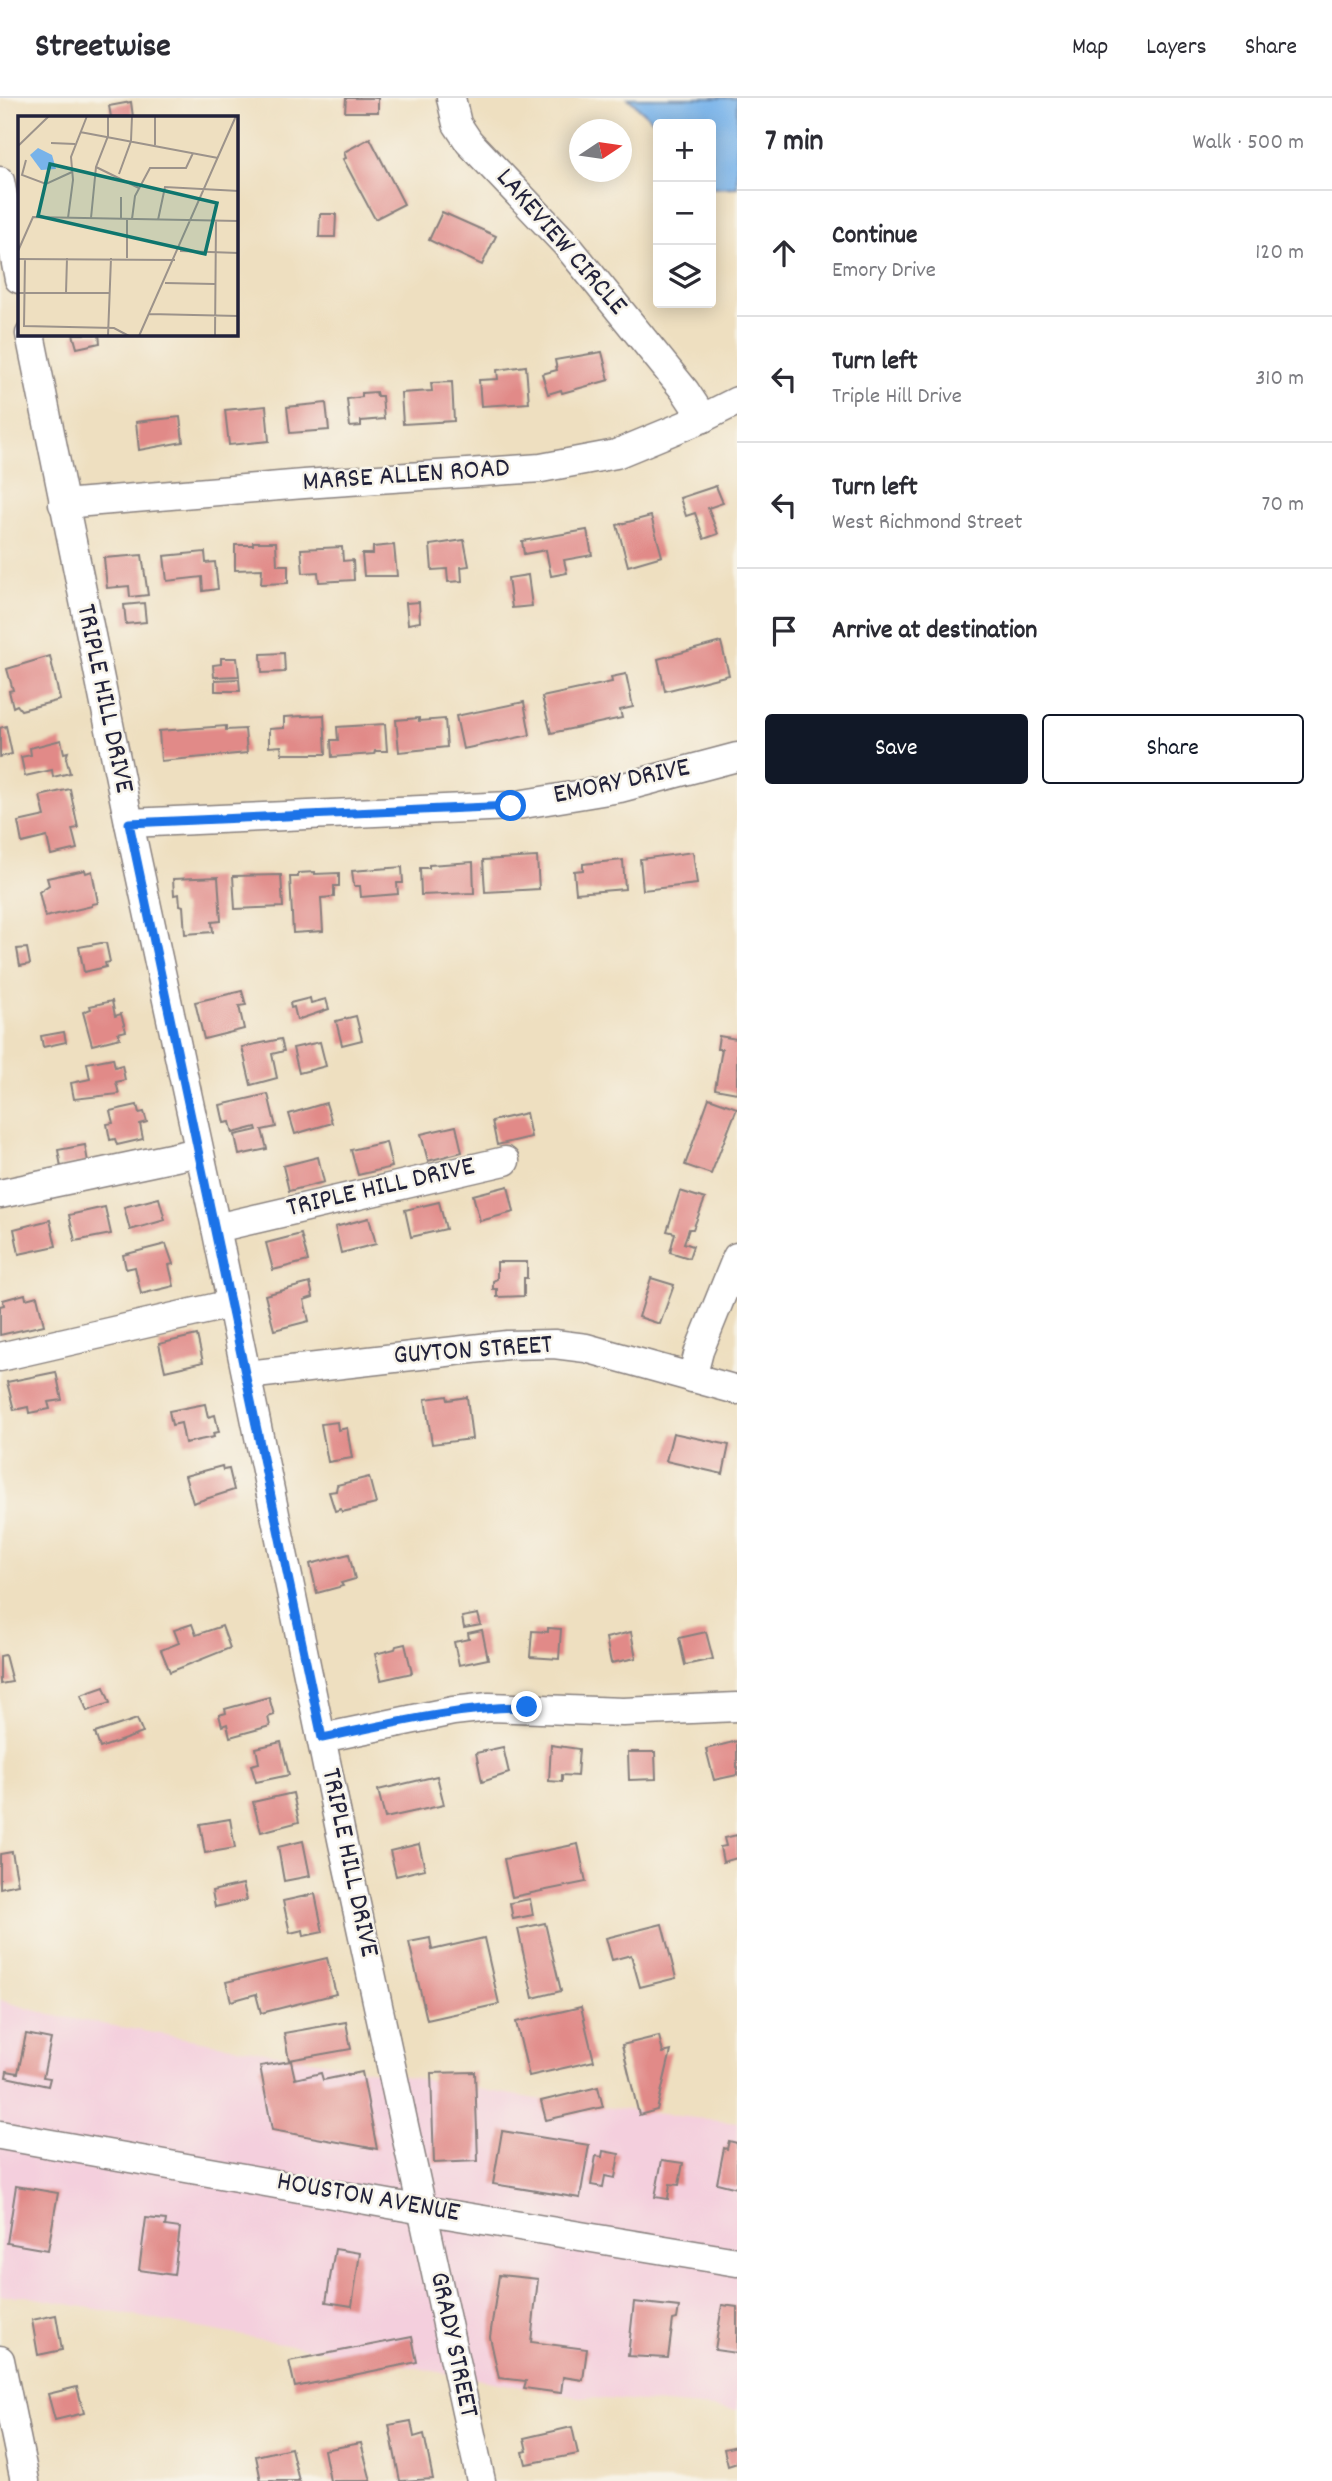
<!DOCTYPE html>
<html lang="en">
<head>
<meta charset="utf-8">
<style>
	body { margin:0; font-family:Dekko,sans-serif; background:#f7f7f7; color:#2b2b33 }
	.controls { position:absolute; right:21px; top:21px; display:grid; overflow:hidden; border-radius:7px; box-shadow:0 4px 18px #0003 }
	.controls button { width:63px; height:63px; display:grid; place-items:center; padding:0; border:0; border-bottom:2px solid #e1e1e2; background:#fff; color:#2b2b33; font:35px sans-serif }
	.compass { position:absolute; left:569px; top:21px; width:63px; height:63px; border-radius:50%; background:#fff; box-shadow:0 4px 18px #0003; rotate:77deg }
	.stop { position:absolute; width:21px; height:21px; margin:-16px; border:5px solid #1a73e8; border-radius:50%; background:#fff }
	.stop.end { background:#1a73e8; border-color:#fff; box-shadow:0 2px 7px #0008 }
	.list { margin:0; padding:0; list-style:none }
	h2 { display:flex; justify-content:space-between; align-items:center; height:91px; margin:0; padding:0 28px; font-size:30px }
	h2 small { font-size:23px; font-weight:400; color:#7c7c81 }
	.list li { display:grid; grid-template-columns:46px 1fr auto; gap:21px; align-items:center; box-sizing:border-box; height:126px; padding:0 28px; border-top:2px solid #e1e1e2 }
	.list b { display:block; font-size:26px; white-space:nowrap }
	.list p { margin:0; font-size:23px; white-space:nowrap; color:#7c7c81 }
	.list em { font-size:23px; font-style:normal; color:#7c7c81 }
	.actions { display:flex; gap:14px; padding:21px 28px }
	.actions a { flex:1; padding:16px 0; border:2px solid #111827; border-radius:7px; text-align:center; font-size:24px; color:#111827 }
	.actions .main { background:#111827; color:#fff }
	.icon { flex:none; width:38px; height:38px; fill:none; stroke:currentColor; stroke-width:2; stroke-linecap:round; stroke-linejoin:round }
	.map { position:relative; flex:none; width:737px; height:2383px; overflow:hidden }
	header { display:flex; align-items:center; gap:42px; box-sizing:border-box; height:98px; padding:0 35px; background:#fff; border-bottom:2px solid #e1e1e2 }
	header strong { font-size:33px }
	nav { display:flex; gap:38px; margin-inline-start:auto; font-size:24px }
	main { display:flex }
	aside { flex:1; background:#fff }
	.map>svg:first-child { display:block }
</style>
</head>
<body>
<header>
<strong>Streetwise</strong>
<nav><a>Map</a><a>Layers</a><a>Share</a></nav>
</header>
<main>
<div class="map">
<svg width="737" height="2383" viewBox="0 0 737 2383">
	<rect width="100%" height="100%" fill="#f7f3e8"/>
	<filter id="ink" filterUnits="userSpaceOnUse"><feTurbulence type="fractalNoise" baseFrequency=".0143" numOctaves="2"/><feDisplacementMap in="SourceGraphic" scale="14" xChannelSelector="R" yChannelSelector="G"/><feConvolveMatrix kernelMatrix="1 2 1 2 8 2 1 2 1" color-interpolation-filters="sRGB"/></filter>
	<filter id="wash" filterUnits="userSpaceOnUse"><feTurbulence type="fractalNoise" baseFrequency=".00686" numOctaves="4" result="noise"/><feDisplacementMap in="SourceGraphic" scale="28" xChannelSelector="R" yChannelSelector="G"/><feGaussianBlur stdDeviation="1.57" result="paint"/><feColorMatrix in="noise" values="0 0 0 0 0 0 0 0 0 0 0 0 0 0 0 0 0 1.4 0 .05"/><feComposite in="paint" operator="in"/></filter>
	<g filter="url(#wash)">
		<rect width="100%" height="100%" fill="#eedfc0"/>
		<polygon fill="#f4cfdd" points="0,1902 51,1917 536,2001 737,2025 737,2312 570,2298 25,2198 0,2198"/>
		<polygon fill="#78b3ea" stroke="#4d6a92" stroke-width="2" points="628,0 737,0 737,89 711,90 711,26 658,27"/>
		<g id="blocks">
			<g fill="#e18a88">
				<polygon points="346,0 378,0 378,14 345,14"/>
				<polygon points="131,4 133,19 111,19 109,8"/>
				<polygon points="370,40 404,106 375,121 343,61 346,60 344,54"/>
				<polygon points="442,114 496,138 482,167 429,142"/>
				<polygon points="320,116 336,116 335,139 319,139"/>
				<polygon points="73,236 99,236 100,245 77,250"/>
				<polygon points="602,254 609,282 562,295 561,292 548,296 542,276 557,272 555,262"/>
				<polygon points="526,268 529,305 481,308 479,282 498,281 497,272"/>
				<polygon points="452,284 454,323 403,326 401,295 432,293 431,285"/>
				<polygon points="376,294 377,298 382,298 384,321 361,323 361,328 350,329 347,301 362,299 362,295"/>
				<polygon points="326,305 329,332 290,335 287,309"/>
				<polygon points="266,308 269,343 229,347 225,312"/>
				<polygon points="180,319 183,344 139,352 136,324"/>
				<polygon points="716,388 723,405 708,410 718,436 704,441 695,415 686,418 680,400"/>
				<polygon points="651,418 662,458 628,468 617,427"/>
				<polygon points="587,432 592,457 564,462 567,475 551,478 546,452 524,456 522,443"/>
				<polygon points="464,442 469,468 461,469 462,483 448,484 447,471 432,472 430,447"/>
				<polygon points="253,444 276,444 277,467 288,467 288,485 261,486 262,471 235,472 235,447 253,447"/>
				<polygon points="394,447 397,478 364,478 362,456 373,456 373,449"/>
				<polygon points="342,449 343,463 353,462 354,482 319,484 318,474 303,475 301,451"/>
				<polygon points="205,454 206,465 215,464 218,491 203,493 202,479 167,483 164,458"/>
				<polygon points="142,457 148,497 130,499 129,488 107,490 104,460"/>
				<polygon points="528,477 532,508 512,510 508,480"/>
				<polygon points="419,504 420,524 408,526 406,505"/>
				<polygon points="144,505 146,524 126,526 124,507"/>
				<polygon points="721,544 729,577 665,593 658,561"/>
				<polygon points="284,555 285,574 262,575 261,556"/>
				<polygon points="50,558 60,602 21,612 17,607 13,609 9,593 13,592 7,571"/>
				<polygon points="221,560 237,560 239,578 214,579 213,567 221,566"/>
				<polygon points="626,576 633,609 620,612 622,620 551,635 542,599 612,584 611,579"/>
				<polygon points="239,581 240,593 215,593 215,582"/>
				<polygon points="524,604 530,637 463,651 456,618"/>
				<polygon points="324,617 326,656 282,656 281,648 269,649 269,631 284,630 284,619"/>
				<polygon points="419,620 419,623 445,621 447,649 399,654 396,622"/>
				<polygon points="385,626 387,653 375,653 374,656 332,659 331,642 338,642 337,629"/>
				<polygon points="6,628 12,656 0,659 0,630"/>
				<polygon points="226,628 226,632 245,631 247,655 161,663 159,633"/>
				<polygon points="61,642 64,655 68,654 66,660 70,675 53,679 52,672 25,678 21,659 31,657 30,650"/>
				<polygon points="70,691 78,730 72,731 77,751 51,757 47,739 22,745 18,724 45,718 40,698"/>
				<polygon points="693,754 697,786 643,792 640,761"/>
				<polygon points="537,759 539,791 485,794 483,762"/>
				<polygon points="623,762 625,791 576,795 574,773 583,772 583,766"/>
				<polygon points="473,764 474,795 421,797 420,770 429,770 429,767"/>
				<polygon points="402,769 403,785 397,785 398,796 361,799 360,788 354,788 352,773"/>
				<polygon points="85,772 86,775 92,773 98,805 92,806 92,808 45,819 39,794 49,787 47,780"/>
				<polygon points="315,774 315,776 339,775 339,788 334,788 334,799 321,800 323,833 293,835 290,779 298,779 298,775"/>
				<polygon points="281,777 283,809 235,811 233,778"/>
				<polygon points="218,779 221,823 212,824 213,834 185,836 183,808 180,807 179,796 174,797 173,781"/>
				<polygon points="101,845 106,845 110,864 105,865 106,869 84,874 79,849"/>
				<polygon points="27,850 30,866 20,868 17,851"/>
				<polygon points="242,893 246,907 239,908 244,931 204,941 195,904"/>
				<polygon points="310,900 311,905 326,901 329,911 297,922 294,909 291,910 290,905"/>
				<polygon points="112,903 115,918 121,916 126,933 118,935 120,940 92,947 83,914 91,911 90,908"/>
				<polygon points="356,918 362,942 342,947 336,923"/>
				<polygon points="64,934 66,944 43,949 41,938"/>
				<polygon points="719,938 737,941 737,995 715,991 722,951 717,951"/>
				<polygon points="281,941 284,953 272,956 277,980 251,987 242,949"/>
				<polygon points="320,944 326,968 299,975 293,950"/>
				<polygon points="113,960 115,969 122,967 125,982 116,984 119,996 74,1001 71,985 90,981 87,965"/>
				<polygon points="268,996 276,1029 262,1032 267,1051 239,1057 235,1037 257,1032 256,1029 233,1035 230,1024 224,1025 220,1007"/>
				<polygon points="709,1000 737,1010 711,1076 685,1067"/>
				<polygon points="326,1005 332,1025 295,1036 289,1016"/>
				<polygon points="137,1007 139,1015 144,1014 147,1024 140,1026 143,1041 117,1047 115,1041 110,1042 107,1026 113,1025 110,1013"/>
				<polygon points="526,1015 531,1039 497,1047 492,1023"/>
				<polygon points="456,1028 462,1054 428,1063 421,1036"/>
				<polygon points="386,1044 392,1069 358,1077 351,1052"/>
				<polygon points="85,1047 88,1064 61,1069 58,1052"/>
				<polygon points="318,1059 324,1084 289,1093 283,1068"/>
				<polygon points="508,1088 514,1114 480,1123 473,1097"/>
				<polygon points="680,1093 705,1101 693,1131 689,1131 684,1145 693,1148 689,1160 670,1154 675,1135 667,1133"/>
				<polygon points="159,1100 165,1122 130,1132 124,1109"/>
				<polygon points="439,1104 446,1131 411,1139 405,1112"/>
				<polygon points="105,1109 111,1136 75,1143 69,1117"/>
				<polygon points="369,1120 376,1146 341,1155 335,1129"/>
				<polygon points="50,1122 56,1148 19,1156 14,1131"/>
				<polygon points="301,1136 308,1163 273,1172 266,1145"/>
				<polygon points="166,1146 173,1166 169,1167 174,1188 141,1196 135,1169 126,1171 123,1157"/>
				<polygon points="497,1164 527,1164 527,1180 524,1180 524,1198 497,1199 497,1191 493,1191 493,1183 497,1181"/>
				<polygon points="651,1180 674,1187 660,1226 639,1219"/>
				<polygon points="310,1185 313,1199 304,1202 309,1223 274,1232 265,1197"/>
				<polygon points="25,1196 26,1201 37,1198 44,1227 0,1237 0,1208 4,1207 3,1202"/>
				<polygon points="197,1237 203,1264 165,1273 159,1246"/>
				<polygon points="56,1274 62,1302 48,1304 50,1311 29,1315 28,1309 14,1312 7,1284"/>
				<polygon points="447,1298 448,1302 467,1299 472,1341 432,1346 425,1301"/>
				<polygon points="205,1306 208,1319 215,1317 219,1334 213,1335 214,1339 185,1345 181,1325 172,1327 169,1313"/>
				<polygon points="337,1324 338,1332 347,1330 352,1360 328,1364 321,1326"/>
				<polygon points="673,1335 729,1347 723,1376 666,1363"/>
				<polygon points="222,1368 223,1372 229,1371 234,1392 193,1405 185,1378"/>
				<polygon points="369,1379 376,1406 342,1414 341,1411 335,1413 329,1394 336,1393 337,1387"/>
				<polygon points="349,1456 355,1481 341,1485 343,1488 317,1495 310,1466"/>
				<polygon points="478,1516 481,1527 464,1530 462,1519"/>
				<polygon points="192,1526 196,1537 222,1528 230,1550 170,1574 161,1552 179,1545 174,1532"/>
				<polygon points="548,1530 561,1531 559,1561 530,1559 532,1533 548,1534"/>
				<polygon points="482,1532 488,1561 459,1567 454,1544 469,1541 468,1535"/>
				<polygon points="631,1534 636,1560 611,1565 606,1540"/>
				<polygon points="706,1534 713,1561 685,1567 679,1540"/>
				<polygon points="405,1546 412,1575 381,1582 375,1556 395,1551 396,1548"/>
				<polygon points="5,1557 12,1584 0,1586 0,1558"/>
				<polygon points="104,1589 110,1605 87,1613 81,1597"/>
				<polygon points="269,1599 274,1617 268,1619 270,1628 230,1639 227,1626 222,1628 219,1617 226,1615 225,1611"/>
				<polygon points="137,1621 143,1635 100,1650 95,1635"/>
				<polygon points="737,1643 737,1677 714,1682 706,1651"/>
				<polygon points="281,1644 289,1677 256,1684 251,1667 259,1665 256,1650"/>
				<polygon points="551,1647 579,1651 577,1678 562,1677 562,1684 549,1683"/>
				<polygon points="503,1649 509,1675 482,1684 476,1655"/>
				<polygon points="628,1654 655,1654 656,1681 629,1682"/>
				<polygon points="437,1678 444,1707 385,1720 378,1692"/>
				<polygon points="293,1695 299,1724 261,1734 253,1704"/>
				<polygon points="230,1721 235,1750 205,1755 200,1726"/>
				<polygon points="737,1737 737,1760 723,1764 720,1749 726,1748 724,1740"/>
				<polygon points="303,1743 310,1778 284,1783 278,1749"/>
				<polygon points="419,1746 425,1771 396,1778 390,1753"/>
				<polygon points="578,1746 586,1784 512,1799 504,1761"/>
				<polygon points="12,1754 18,1786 0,1790 0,1756"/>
				<polygon points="243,1786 247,1802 215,1809 212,1793"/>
				<polygon points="315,1796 323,1834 304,1838 303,1832 290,1835 283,1803"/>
				<polygon points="530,1801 533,1817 513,1821 510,1805"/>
				<polygon points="545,1825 561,1893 533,1900 518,1831"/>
				<polygon points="662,1826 676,1880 640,1889 631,1857 612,1862 606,1840"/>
				<polygon points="430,1840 432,1852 484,1840 499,1906 427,1922 409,1844"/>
				<polygon points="327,1860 336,1896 261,1915 256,1896 231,1903 226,1884"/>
				<polygon points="581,1909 594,1963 529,1978 516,1924"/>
				<polygon points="346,1924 351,1951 289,1962 284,1935"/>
				<polygon points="26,1936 51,1941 43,1979 50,1980 48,1988 6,1979 7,1973 18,1975"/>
				<polygon points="659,1938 663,1955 671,1953 657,2012 639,2017 622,1947"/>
				<polygon points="291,1963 295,1981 321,1975 323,1982 362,1974 377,2051 272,2032 260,1968"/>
				<polygon points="475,1974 478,2063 434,2065 431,1975"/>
				<polygon points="598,1989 603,2009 546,2022 541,2003"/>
				<polygon points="502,2033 589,2047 580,2100 493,2086"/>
				<polygon points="729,2043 737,2045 737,2090 717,2085 724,2050 727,2051"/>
				<polygon points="603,2053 619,2056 615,2080 605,2078 603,2089 591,2087 596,2058 602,2059"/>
				<polygon points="662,2062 683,2065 679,2087 670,2086 668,2101 655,2099"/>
				<polygon points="16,2088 58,2095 48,2152 7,2145"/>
				<polygon points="146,2120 166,2122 165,2128 180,2130 174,2177 139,2172"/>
				<polygon points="335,2151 360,2155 352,2208 326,2204"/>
				<polygon points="499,2177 538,2181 531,2244 587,2251 583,2282 563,2279 561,2295 524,2290 526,2283 499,2280 490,2239"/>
				<polygon points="634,2204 679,2209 677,2221 673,2222 668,2260 628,2258"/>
				<polygon points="722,2207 737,2209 737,2255 715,2252"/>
				<polygon points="56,2217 62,2252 38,2257 32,2222"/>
				<polygon points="412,2239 417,2264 295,2289 289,2263"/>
				<polygon points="77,2289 84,2315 55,2322 48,2296"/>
				<polygon points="411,2323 414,2339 424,2336 433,2381 400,2383 389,2327"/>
				<polygon points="572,2329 578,2356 526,2366 523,2354 527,2353 524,2340"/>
				<polygon points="361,2345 371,2383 330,2383 324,2352"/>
				<polygon points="737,2348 737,2365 728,2368 724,2351"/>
				<polygon points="291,2350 299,2383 261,2383 256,2358"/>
			</g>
		</g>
	</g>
	<g filter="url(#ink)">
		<use href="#blocks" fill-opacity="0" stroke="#88807e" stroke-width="2"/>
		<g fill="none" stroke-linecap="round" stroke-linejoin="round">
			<defs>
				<g id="minor">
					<polyline points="451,0 457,26 469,44 565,145 685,293 703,320"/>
					<polyline points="0,83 19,181"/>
					<polyline points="30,236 129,725 216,1130 343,1746 481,2383"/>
					<polyline points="63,406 304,386 541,370 616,356 703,320 737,303"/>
					<polyline points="129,725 511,708 620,690 737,659"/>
					<polyline points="0,1096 199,1054"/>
					<polyline points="216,1130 505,1063"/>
					<polyline points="0,1259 231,1206"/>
					<polyline points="247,1277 507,1247 554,1246 586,1250 737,1292"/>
					<polyline points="692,1280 699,1253 737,1159"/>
					<polyline points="322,1640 453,1613 489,1609 623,1614 737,1609"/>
					<polyline points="0,2037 423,2112 737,2164"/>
					<polyline points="0,2262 25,2383"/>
				</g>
			</defs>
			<use href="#minor" stroke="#88807e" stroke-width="31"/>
			<use href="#minor" stroke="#fff" stroke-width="28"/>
		</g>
	</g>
	<g fill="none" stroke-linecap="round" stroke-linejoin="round" filter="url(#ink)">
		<path stroke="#1a73e8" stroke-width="9" d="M511,708l-382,17 193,915c68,-14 135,-31 205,-31"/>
	</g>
	<g text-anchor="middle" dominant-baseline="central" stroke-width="5" stroke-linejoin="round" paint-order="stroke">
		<g font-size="28" fill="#22223b" stroke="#f7f3e8">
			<text transform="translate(560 145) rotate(49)">LAKEVIEW CIRCLE</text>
			<text transform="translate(406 379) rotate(-4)">MARSE ALLEN ROAD</text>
			<text transform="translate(103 601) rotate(78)">TRIPLE HILL DRIVE</text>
			<text transform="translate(622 685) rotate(-12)">EMORY DRIVE</text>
			<text transform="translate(381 1091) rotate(-13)">TRIPLE HILL DRIVE</text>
			<text transform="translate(473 1254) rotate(-4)">GUYTON STREET</text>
			<text transform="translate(348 1765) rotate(78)">TRIPLE HILL DRIVE</text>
			<text transform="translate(368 2101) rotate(10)">HOUSTON AVENUE</text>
			<text transform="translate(452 2247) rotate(78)">GRADY STREET</text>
		</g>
	</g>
	<g transform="translate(18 18)">
		<rect width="220" height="220" fill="#eedfc0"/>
		<path d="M20,32l14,7 4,14 -15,1 -11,-15z" fill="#78b3ea"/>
		<path fill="none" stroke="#9c938b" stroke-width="2" d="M62,16l138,26M33,27l24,1M137,29v-29M0,30l31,-30M8,44l-4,15 24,9 26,-12M78,51l43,21M101,58l12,-33 1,-25M103,81v22M50,102l5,-38 -2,-23 16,-41M73,102l5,-51 12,-31v-20M114,103l3,-23 15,-28h36l7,-15M140,104l7,-33 74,4M0,135l15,-34 206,4M162,135l59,2M109,142v-39M0,143l157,1M7,143l-1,67 90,2 15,8M147,167l50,1M0,177h91M48,177l1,-35M131,198l90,2M90,220l3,-78M121,220l97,-220M197,220l1,-115"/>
		<path fill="#0f766e" fill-opacity="0.15" stroke="#0f766e" stroke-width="3.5" d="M32,48l167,39 -12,51 -167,-38z"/>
		<rect width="220" height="220" fill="none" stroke="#22223b" stroke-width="3.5"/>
	</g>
</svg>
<div class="controls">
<button>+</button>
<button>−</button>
<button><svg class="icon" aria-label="layers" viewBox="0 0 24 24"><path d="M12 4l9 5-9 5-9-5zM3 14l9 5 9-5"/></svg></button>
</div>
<svg class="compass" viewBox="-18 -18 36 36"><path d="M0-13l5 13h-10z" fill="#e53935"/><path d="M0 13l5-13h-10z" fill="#7c7c81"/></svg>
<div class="stop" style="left:511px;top:708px"></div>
<div class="stop end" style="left:527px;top:1609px"></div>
</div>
<aside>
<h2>7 min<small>Walk · 500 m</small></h2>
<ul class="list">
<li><svg class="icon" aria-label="ahead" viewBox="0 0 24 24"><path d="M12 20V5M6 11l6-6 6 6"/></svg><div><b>Continue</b><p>Emory Drive</p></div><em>120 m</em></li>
<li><svg class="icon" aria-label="left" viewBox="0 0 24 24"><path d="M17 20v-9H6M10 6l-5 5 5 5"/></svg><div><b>Turn left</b><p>Triple Hill Drive</p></div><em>310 m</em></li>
<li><svg class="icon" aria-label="left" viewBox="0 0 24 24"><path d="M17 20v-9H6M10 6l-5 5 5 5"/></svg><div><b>Turn left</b><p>West Richmond Street</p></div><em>70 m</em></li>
<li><svg class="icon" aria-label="arrive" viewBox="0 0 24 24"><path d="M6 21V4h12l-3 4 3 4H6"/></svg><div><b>Arrive at destination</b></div></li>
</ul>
<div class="actions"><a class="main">Save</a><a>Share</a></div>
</aside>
</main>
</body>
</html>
